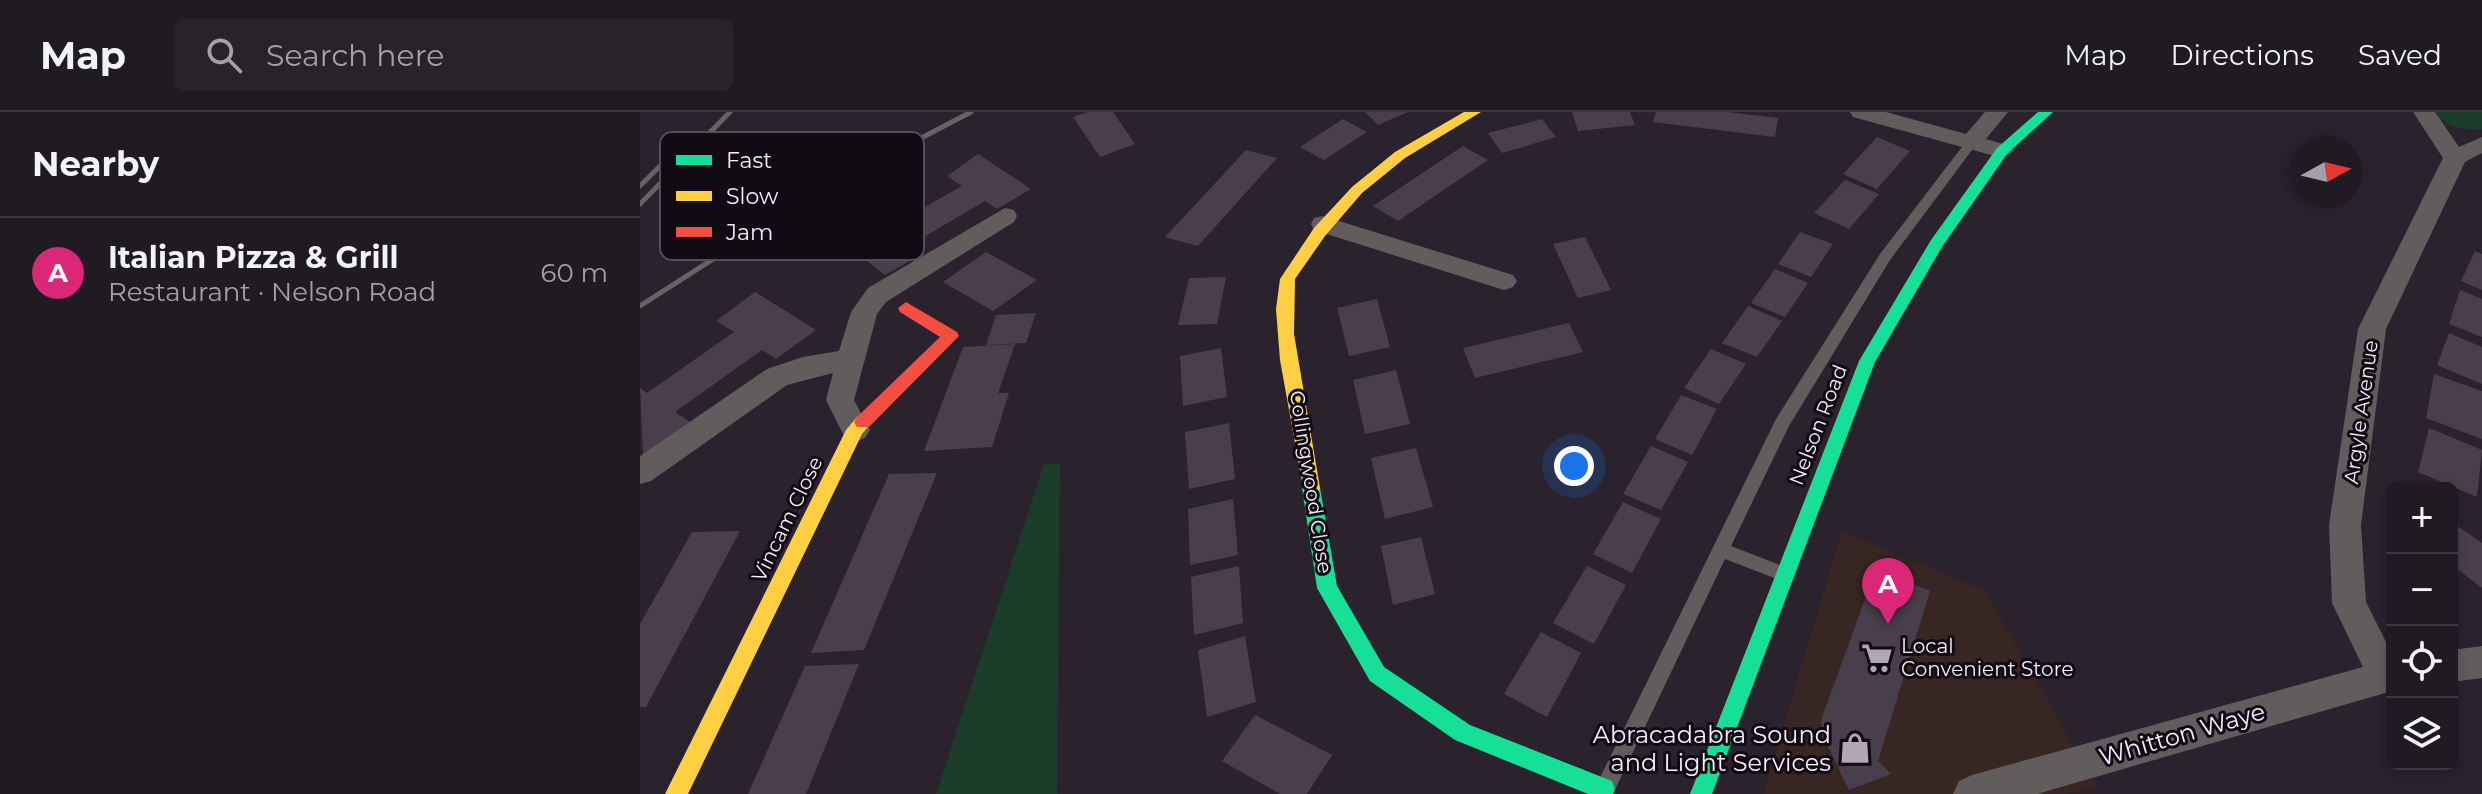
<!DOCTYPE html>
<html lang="en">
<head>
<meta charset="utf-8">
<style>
	body { margin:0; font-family:Montserrat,sans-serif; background:#28232a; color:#f1f3f6 }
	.controls { position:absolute; right:24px; bottom:24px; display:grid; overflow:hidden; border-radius:12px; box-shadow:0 4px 12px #0003 }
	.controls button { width:72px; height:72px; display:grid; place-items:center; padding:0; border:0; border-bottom:2px solid #3d3840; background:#201a22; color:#f1f3f6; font:40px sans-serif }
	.compass { position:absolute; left:1650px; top:24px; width:72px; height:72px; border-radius:50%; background:#201a22; box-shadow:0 4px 12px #0003; rotate:82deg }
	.you { position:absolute; left:934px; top:354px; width:28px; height:28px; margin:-20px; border:6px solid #fff; border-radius:50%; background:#1a73e8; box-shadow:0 0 0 12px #1a73e833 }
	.badge { display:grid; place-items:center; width:52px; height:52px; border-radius:50%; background:#db2777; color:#fff; font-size:26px; font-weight:700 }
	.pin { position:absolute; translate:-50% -66px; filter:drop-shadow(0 2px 4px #0008) }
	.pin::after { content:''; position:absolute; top:42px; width:28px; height:24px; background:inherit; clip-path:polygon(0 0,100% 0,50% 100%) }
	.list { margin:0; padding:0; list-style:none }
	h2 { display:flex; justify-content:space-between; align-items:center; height:104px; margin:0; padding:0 32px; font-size:34px }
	h2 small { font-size:26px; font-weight:400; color:#a2a1a5 }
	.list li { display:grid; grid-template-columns:52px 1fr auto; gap:24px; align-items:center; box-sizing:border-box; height:112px; padding:0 32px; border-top:2px solid #3d3840 }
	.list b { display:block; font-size:30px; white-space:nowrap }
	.list p { margin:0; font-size:26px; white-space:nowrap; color:#a2a1a5 }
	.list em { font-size:26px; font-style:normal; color:#a2a1a5 }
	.icon { flex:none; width:44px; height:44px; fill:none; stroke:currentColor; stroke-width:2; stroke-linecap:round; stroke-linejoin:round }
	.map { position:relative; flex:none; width:1842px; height:682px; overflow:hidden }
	header { display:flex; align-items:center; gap:48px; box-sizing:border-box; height:112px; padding:0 40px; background:#201a22; border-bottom:2px solid #3d3840 }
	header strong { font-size:38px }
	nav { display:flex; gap:44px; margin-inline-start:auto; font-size:28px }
	.search { width:560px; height:72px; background:#28232a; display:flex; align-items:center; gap:20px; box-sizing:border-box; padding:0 28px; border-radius:12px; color:#a2a1a5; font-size:30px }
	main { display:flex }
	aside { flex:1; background:#201a22 }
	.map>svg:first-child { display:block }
</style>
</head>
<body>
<header>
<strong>Map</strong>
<div class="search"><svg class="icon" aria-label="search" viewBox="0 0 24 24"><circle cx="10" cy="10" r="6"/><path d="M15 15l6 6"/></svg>Search here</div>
<nav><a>Map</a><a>Directions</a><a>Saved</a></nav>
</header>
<main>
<aside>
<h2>Nearby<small></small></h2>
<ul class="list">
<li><span class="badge">A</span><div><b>Italian Pizza &amp; Grill</b><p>Restaurant · Nelson Road</p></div><em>60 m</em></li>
</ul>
</aside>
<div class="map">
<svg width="1842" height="682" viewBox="0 0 1842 682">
	<rect width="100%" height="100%" fill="#2a222d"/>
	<polygon fill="#372622" points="1202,419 1345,479 1456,673 1427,682 1123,682"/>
	<g fill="#1b3c29">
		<path d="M1796,0h46v17c-17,1 -37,-1 -46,-17z"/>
		<polygon points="420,351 417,682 296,682 404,352"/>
	</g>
	<g fill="#493f4c">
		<polygon points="448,0 473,0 495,32 460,45 433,5"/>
		<polygon points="725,0 768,0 738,13"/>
		<polygon points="932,0 990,0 995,13 938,19"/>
		<polygon points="1016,0 1087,0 1138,6 1135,25 1013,10"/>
		<polygon points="703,7 727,20 684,48 660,35"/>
		<polygon points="902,7 916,25 862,41 848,21"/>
		<polygon points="1237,25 1270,39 1237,77 1203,62"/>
		<polygon points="823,34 848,48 758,109 733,94"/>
		<polygon points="606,38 637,46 558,134 525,125"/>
		<polygon points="338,42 391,77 357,97 345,89 272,132 284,141 245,163 193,123 234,104 249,115 322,74 307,64"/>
		<polygon points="1205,68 1239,82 1209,117 1174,101"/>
		<polygon points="1160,120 1193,132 1171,165 1138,152"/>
		<polygon points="945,125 971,178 938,186 913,132"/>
		<polygon points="1835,139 1842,142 1842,178 1821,169"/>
		<polygon points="346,140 397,168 353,199 303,170"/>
		<polygon points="1135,157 1168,171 1145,205 1111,191"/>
		<polygon points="586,165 577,212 538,213 549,166"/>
		<polygon points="1820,178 1842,187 1842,225 1809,212"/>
		<polygon points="115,180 176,218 136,247 122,238 35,300 50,310 3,344 0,276 7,281 94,220 76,209"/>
		<polygon points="737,187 750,235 709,244 697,196"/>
		<polygon points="1108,194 1142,209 1117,245 1082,231"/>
		<polygon points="396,201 386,231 346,233 356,203"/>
		<polygon points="929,211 943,240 835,266 823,236"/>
		<polygon points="1809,221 1842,235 1842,272 1797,253"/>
		<polygon points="375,232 358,281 369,281 352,335 284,339 323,235"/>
		<polygon points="581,236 587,285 543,294 540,244"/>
		<polygon points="1071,237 1106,252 1079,292 1044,276"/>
		<polygon points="756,258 770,312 725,322 713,268"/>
		<polygon points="1794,262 1842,279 1842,327 1786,306"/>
		<polygon points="1041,283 1077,297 1052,343 1015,327"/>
		<polygon points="589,311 595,367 549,377 545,320"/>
		<polygon points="1789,316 1842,338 1837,385 1778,360"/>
		<polygon points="1011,334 1048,350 1021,398 983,382"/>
		<polygon points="776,336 793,395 745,407 731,346"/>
		<polygon points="297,361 224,538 171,541 249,362"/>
		<polygon points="593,387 598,443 550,453 548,397"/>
		<polygon points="983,390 1021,407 992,461 953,442"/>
		<polygon points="1812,410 1842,431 1842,476 1812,453"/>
		<polygon points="100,419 6,595 0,595 0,512 21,475 52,420"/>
		<polygon points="781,425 795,482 753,493 741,434"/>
		<polygon points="599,454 603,511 554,523 551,465"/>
		<polygon points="947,454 986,473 954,532 913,511"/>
		<polygon points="1236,457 1290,479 1238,649 1251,662 1209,678 1183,624 1181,608"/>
		<polygon points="901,520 941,541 907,605 864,582"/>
		<polygon points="605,524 616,590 567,605 558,538"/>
		<polygon points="219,552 166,682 108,682 165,554"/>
		<polygon points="615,603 692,643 667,682 640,682 582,649"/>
	</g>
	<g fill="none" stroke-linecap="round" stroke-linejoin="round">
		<polygon fill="#615d5d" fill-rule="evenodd" points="1332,26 1338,30 1250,148 1149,314 1091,434 1148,456 1151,461 1148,466 1142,469 1085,447 973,682 952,682 1136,307 1240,142 1328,27"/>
		<g fill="#615d5d" fill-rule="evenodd">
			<polygon points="1210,0 1246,0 1326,22 1345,0 1368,0 1346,27 1370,34 1374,39 1362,46 1213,5"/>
			<polygon points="1773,0 1795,0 1819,35 1842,25 1842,41 1825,50 1746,217 1721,413 1726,490 1752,542 1752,579 1397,682 1313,682 1319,669 1332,663 1723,555 1692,491 1689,413 1718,217 1803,46"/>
			<polygon points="365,96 374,98 377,104 374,110 246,190 237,202 214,288 230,318 225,326 215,330 205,326 186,288 193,261 147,273 11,369 0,372 0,344 127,257 163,245 199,239 211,200 228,176"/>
			<polygon points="683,104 873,163 877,169 873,175 864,178 674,118 671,112 674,106"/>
			<polygon points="1842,534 1842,566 1812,570 1812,538"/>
		</g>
		<g fill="#16e098" fill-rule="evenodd">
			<polygon points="1398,0 1413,0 1367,42 1302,135 1235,250 1072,682 1050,682 1219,249 1291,128 1357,36"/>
			<polygon points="671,368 678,371 680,376 697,474 744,555 830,613 972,669 975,677 973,682 948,682 815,628 730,569 677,476 662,376 664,371"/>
		</g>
		<g fill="#ffcf43" fill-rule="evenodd">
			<polygon points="824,0 841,0 765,46 722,81 685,124 655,167 654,222 680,376 678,381 664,381 640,248 636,197 640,167 674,116 712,75 755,40"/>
			<polygon points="223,303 232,310 222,322 48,682 25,682 206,318 217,305"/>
		</g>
		<polygon fill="#f24e42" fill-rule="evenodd" points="266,190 317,220 319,224 229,315 217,315 214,310 217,305 300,225 260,200 258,196"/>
		<g stroke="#666265" stroke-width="5">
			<polyline points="0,74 28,46"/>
			<polyline points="0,92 90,0"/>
			<polyline points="0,194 176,81 331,0"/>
		</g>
	</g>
	<defs>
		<symbol id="supermarket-bare" viewBox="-9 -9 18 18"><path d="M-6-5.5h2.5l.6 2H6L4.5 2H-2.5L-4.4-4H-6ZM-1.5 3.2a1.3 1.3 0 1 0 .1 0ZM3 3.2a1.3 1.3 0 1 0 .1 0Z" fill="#b0a7b3" stroke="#110b13" stroke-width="2.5" paint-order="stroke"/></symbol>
		<symbol id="shop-bare" viewBox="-9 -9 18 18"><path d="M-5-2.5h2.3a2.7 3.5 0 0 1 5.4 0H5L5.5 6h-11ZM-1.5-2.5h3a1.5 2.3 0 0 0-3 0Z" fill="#b0a7b3" stroke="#110b13" stroke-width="2.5" paint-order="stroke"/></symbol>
	</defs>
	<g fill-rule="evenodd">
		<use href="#supermarket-bare" x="1215" y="524" width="44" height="44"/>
		<use href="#shop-bare" x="1193" y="614" width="44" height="44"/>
	</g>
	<g text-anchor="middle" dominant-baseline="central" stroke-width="6" stroke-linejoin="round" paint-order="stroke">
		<g font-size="20" fill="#f8eefb" stroke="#110b13">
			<text transform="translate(1721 300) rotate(-82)">Argyle Avenue</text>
			<text transform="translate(1178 313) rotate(-69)">Nelson Road</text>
			<text transform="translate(671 370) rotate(81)">Collingwood Close</text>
			<text transform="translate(147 407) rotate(-64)">Vincam Close</text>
		</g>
		<g font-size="20" fill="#f8eefb" stroke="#110b13" text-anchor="start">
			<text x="1261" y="534">Local<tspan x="1261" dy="23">Convenient Store</tspan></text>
		</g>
		<g font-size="24" fill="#f8eefb" stroke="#110b13" text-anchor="end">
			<text x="1191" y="622">Abracadabra Sound<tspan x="1191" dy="28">and Light Services</tspan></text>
		</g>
		<g font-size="24" fill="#f8eefb" stroke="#110b13">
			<text transform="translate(1542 622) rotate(-16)">Whitton Waye</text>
		</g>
	</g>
	<rect x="20" y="20" width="264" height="128" rx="12" fill="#110b13" stroke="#564f59" stroke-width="2"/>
	<rect x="36" y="43" width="36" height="10" fill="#16e098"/>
	<rect x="36" y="79" width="36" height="10" fill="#ffcf43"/>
	<rect x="36" y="115" width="36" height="10" fill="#f24e42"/>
	<g font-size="22" fill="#f8eefb">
		<text x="86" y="56">Fast</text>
		<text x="86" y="92">Slow</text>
		<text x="86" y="128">Jam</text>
	</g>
</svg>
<div class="controls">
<button>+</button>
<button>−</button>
<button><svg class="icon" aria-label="locate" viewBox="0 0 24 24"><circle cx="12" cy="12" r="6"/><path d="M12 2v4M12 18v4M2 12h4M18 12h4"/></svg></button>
<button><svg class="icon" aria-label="layers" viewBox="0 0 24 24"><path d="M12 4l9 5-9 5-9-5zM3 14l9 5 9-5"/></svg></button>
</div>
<svg class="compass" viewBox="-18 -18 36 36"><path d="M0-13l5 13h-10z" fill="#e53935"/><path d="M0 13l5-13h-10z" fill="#a2a1a5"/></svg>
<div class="you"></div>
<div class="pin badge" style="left:1248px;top:512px">A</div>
</div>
</main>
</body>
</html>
